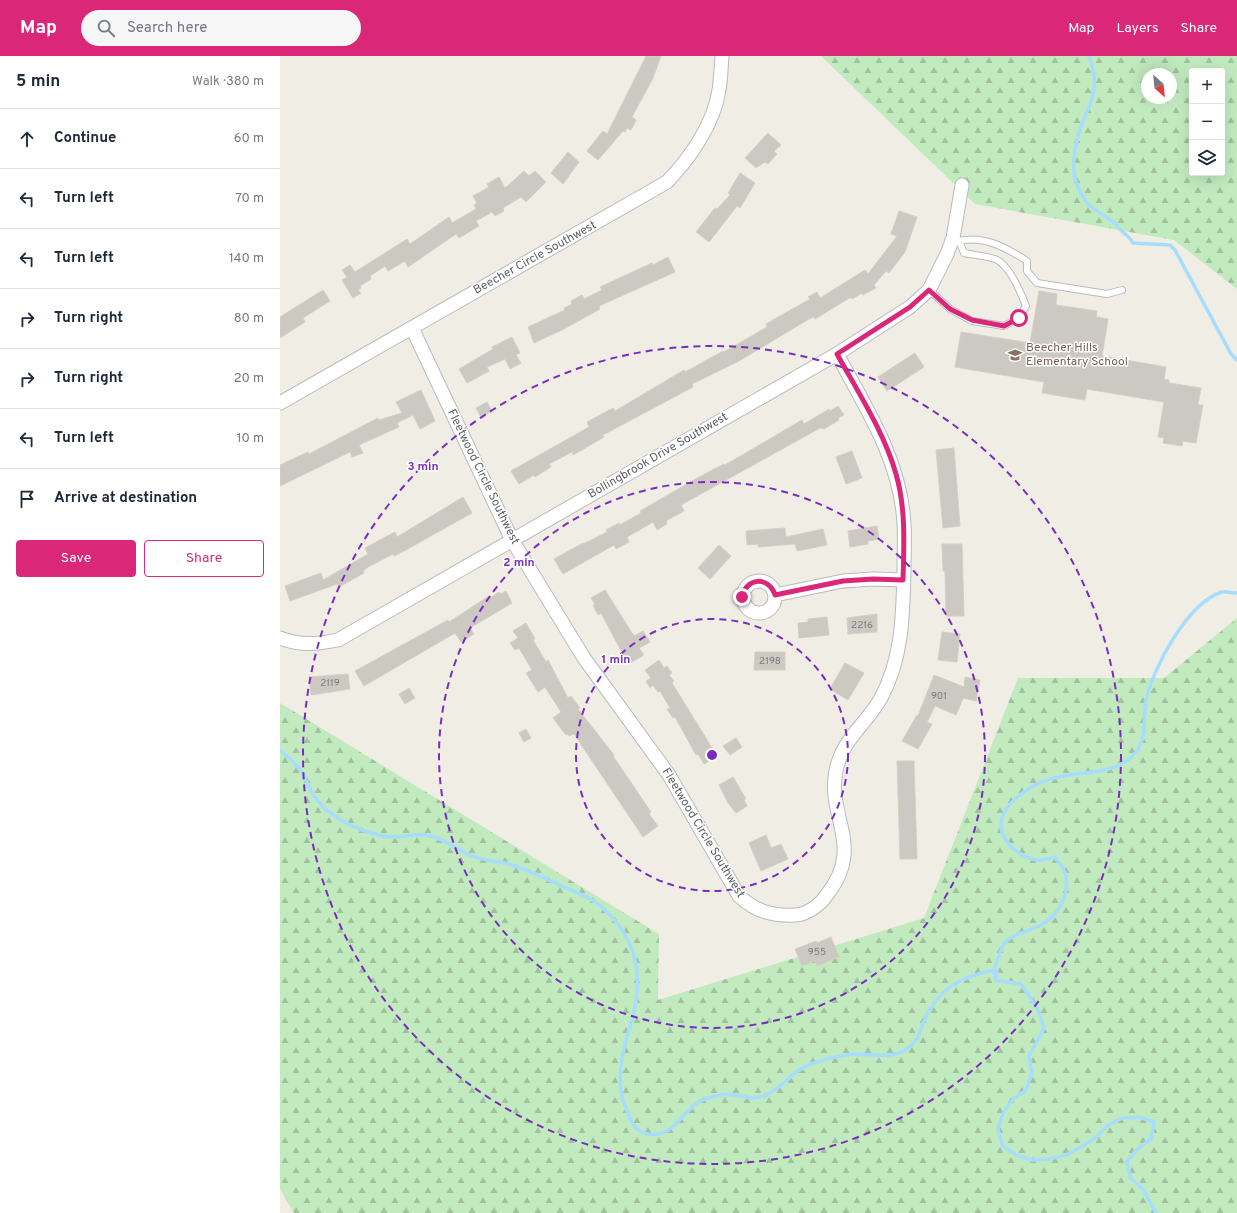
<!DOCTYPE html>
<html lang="en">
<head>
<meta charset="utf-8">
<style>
	body { margin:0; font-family:Overpass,sans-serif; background:#f6f6f7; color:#1f2937 }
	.controls { position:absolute; right:12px; top:12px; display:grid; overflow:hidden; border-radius:4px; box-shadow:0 4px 16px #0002 }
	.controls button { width:36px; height:36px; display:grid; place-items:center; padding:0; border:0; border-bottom:1px solid #e0e1e3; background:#fff; color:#1f2937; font:20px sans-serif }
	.compass { position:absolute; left:861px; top:12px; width:36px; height:36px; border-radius:50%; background:#fff; box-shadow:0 4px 16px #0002; rotate:153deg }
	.stop { position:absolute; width:12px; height:12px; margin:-9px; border:3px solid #db2777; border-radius:50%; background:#fff }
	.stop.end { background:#db2777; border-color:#fff; box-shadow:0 1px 4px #0008 }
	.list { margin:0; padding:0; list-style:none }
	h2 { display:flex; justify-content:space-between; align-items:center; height:52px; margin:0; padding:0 16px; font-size:17px }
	h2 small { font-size:13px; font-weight:400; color:#747a83 }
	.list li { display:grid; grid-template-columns:26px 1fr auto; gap:12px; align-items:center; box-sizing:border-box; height:60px; padding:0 16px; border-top:1px solid #e0e1e3 }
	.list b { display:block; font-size:15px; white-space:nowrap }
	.list em { font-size:13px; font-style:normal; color:#747a83 }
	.actions { display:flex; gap:8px; padding:12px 16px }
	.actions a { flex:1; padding:9px 0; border:1px solid #db2777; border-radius:4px; text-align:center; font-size:14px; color:#db2777 }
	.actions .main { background:#db2777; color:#fff }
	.icon { flex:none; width:22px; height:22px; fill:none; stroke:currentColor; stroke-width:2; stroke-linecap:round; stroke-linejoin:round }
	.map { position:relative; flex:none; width:957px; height:1157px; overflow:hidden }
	header { display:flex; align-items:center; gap:24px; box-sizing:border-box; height:56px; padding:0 20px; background:#db2777; color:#fff }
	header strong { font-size:19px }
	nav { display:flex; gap:22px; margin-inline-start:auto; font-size:14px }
	.search { width:280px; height:36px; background:#f6f6f7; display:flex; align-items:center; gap:10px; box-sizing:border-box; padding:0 14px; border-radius:22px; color:#747a83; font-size:15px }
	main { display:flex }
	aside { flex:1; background:#fff }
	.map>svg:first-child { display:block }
</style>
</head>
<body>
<header>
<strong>Map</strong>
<div class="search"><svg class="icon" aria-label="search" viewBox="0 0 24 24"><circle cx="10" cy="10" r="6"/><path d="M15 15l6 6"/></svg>Search here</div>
<nav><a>Map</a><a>Layers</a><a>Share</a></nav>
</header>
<main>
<aside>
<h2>5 min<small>Walk · 380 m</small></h2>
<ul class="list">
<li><svg class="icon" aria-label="ahead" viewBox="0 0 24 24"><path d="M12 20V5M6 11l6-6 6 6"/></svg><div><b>Continue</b></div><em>60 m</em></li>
<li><svg class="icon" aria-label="left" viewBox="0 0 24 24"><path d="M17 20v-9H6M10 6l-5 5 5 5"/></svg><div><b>Turn left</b></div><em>70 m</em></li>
<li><svg class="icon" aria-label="left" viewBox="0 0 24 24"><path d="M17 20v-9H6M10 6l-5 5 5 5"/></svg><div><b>Turn left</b></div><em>140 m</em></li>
<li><svg class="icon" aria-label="right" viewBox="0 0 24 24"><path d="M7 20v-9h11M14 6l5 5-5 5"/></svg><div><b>Turn right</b></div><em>80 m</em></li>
<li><svg class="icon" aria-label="right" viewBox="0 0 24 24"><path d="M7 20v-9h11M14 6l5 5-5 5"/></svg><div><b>Turn right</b></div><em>20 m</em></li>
<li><svg class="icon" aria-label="left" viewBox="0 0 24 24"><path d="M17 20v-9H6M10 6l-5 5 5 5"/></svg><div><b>Turn left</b></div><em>10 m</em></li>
<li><svg class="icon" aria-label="arrive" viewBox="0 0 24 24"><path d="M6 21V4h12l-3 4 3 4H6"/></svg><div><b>Arrive at destination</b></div></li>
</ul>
<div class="actions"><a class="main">Save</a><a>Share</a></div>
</aside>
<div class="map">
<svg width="957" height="1157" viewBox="0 0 957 1157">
	<defs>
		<pattern id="forest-firs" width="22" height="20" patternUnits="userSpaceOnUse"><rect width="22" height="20" fill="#c2eabf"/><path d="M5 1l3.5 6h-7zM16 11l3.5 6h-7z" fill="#a1c19f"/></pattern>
	</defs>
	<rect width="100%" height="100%" fill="#f0ede5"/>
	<g fill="url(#forest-firs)" fill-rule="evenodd">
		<path d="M541,0h416v233l-63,-49 -199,-36zM912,15h30v102h-30zM867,18h24v24h-24z"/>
		<polygon points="957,562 957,1157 14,1157 0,1133 0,647 379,878 378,944 644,862 738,622 884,622"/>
	</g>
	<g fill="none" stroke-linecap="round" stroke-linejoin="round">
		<g stroke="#a6ddff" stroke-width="3.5">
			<path d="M809,0c4,11 7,22 5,33 -1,12 -7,21 -11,32 -7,19 -14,46 -5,66 8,20 18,23 34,34 4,3 7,8 11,11 4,4 7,5 10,11l37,2 5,5 56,104 6,6"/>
			<path d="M0,694c8,7 16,14 22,22 3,5 4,10 7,15 5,10 14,21 23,27 16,12 43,23 63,23 13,0 23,-5 36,-1 16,4 27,15 42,20 11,5 24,5 36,8 20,6 38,15 57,24 12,5 23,9 33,17 40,33 46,73 31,122 -8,25 -14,51 -6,76 6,18 11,34 34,31 17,-2 26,-24 41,-32 9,-5 24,-9 35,-7 13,2 16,5 30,1 19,-7 28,-26 47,-32 14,-5 30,-9 45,-10 18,0 36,5 51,-5 11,-8 12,-15 16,-26 14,-34 37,-46 71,-53"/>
			<path d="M714,914c3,-7 5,-19 10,-26 10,-12 24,-12 35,-18 20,-10 32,-32 26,-53 -1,-6 -7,-11 -10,-16 -5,1 -12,4 -18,3 -21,-3 -44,-25 -33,-47 7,-14 27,-27 40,-32 31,-13 70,-1 93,-30 10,-14 6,-34 9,-50 6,-32 42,-99 76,-109 4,-1 11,1 15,1"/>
			<polyline points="714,914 713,917 717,916 715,924 741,928 758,954 764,972 749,1000 752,1017 746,1034 733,1043 723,1057 718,1073 722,1089 736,1099 752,1104 769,1103 786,1099 801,1091 815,1082 827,1070 842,1062 859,1061 874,1066 871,1083 858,1093 847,1105 850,1122 863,1133 876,1157"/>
		</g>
	</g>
	<g fill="#ccc8c2" stroke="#d6cfc3">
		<polygon points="366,0 381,0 373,22 352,61 356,64 351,74 347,72 345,76 343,75 318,104 307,95 323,75 327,78"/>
		<polygon points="488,77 501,89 494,95 497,98 488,108 485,106 476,112 465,102"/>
		<polygon points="288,96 299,106 283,128 271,117"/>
		<polygon points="244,115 249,120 255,115 266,126 246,146 241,141 223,152 224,155 215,160 212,156 196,165 199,170 179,182 176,178 128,211 125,205 108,215 105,210 90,220 91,223 80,230 81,232 78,234 81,237 73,242 62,224 67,221 62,214 70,209 75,216 127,183 130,188 169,161 172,167 196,153 194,149 197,147 193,140 209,131 207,128 219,121 225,132"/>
		<polygon points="460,117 475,127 460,152 457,150 429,186 416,176 435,152 437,153 450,139 448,137"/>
		<polygon points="619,155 637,161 625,196 609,217 606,215 594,229 596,232 583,239 582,237 572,243 571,241 535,263 534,261 529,263 459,305 412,328 413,331 323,379 324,381 307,391 293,399 292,396 269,408 271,411 255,421 254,419 239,428 231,415 309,371 307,366 333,352 335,355 404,314 405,316 443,295 444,296 487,271 486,268 530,243 528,241 537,236 540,242 585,214 588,218 617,180 611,178"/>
		<polygon points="388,201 395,216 319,250 320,253 284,273 254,287 248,271 285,254 284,252 292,248 291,245 302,239 304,243 322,234 320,231 372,207 373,209"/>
		<polygon points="43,234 50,245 23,262 25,266 0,282 0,261"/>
		<polygon points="759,235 777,238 776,249 817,255 816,261 828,263 822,300 886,311 884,323 889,324 889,327 921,332 918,349 923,349 916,387 903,385 902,390 883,387 884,382 878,381 884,346 807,333 805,344 762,337 764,326 675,311 681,276 750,287"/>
		<polygon points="232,281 240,297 236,299 241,307 230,313 225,303 207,311 209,315 187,327 179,313 213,293 212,291"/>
		<polygon points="635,297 644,311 607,335 598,321"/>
		<polygon points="141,334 155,365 140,373 133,359 117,367 119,371 79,389 83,397 72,401 70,396 0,430 0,409 28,396 29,398 98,362 99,364 122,357 116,346"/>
		<polygon points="207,346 212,355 201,361 196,352"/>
		<polygon points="558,350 564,359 558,362 559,364 544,373 540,372 401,449 404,455 386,465 387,468 377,474 373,466 347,481 349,486 336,493 334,489 283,518 274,503 303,487 303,488 327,476 326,474 339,467 340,469 361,457 360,455 419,421 444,408 445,409 522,364 524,368 549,353 550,355"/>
		<polygon points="674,392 680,470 663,472 656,394"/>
		<polygon points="572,395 582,422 566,428 556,401"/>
		<polygon points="183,441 192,457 124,495 114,500 113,498 88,511 83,515 84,517 59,531 57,528 10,545 5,530 41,517 43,524 88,498 85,492 115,476 117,481"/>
		<polygon points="597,470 599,483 588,485 588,488 570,491 568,475"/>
		<polygon points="505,472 506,481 543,473 547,489 517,495 515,488 478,491 478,488 467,489 466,475"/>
		<polygon points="662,488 682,488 684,560 666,560 665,515 663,515"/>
		<polygon points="439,489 451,500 430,523 418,512"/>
		<polygon points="325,534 354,580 363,575 370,586 359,592 364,599 352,606 349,600 345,602 321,557 318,559 313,549 315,548 311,542"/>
		<polygon points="226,535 232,547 190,572 194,578 181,586 175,577 84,630 75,615 168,564 169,566 209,540 210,542 219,536 221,538"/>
		<polygon points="597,558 597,576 568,578 567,562"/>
		<polygon points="547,561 549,579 519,582 518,567 528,566 528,563"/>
		<polygon points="246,567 255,583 253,584 266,606 268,604 288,642 291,640 300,652 298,653 334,699 333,700 371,756 369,758 378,770 363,781 294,678 289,680 288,678 286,679 273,662 281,656 265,631 258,636 246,617 252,614 239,592 235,594 230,587 238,582 233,575"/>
		<polygon points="662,576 680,578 677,606 658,604"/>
		<polygon points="475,596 505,596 505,614 474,614"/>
		<polygon points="379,604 384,612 387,610 392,617 389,619 394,625 392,627 437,700 424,708 418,698 416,699 395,661 393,662 387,653 390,652 380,635 378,636 373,629 370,632 366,625 371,622 365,614"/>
		<polygon points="565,607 584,617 568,644 550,633"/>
		<polygon points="68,618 70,633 31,639 29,621"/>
		<polygon points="654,619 684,631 685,621 700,624 696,645 683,642 676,659 655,650 647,666 652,668 638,693 622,685 637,659 638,660"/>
		<polygon points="129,632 135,642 125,648 119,638"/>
		<polygon points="246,673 251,682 244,686 239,677"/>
		<polygon points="456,682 462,691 450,699 443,690"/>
		<polygon points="617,705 634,705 637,803 620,803"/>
		<polygon points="453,721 466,743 464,744 467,750 456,757 448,747 439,729"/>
		<polygon points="486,779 491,792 501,788 508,803 481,815 469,787"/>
		<polygon points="551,881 559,901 537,910 535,905 522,910 515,893 536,885 537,887"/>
	</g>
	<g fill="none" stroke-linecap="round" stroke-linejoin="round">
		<defs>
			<g id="lane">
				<path d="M677,184l2,1c25,-6 48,7 68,20v10l10,12 70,11 15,-4"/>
				<path d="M649,234l21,19 22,12 32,5 15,-8 7,-12c-5,-13 -17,-42 -31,-47 -10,-3 -21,-4 -31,-6l-5,-12"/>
			</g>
			<g id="street">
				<path d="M132,272l100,212 72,118 85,117 70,121c17,16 34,20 56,19 11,0 25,-10 31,-19 43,-54 -6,-82 13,-136 8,-24 30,-40 42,-62 22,-41 22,-85 23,-130 0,-15 1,-30 0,-44 -3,-63 -38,-116 -67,-170"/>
				<path d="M0,347l387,-221c23,-24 47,-58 52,-92 2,-11 2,-23 3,-34"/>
				<circle cx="479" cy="541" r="16"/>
				<polyline points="495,539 563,525 593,523 623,524"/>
				<path d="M0,582c20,8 38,6 58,2l499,-286 73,-47 19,-17 18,-36 6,-16 9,-53"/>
			</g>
		</defs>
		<use href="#lane" stroke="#b8bbc0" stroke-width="8"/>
		<use href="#street" stroke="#b8bbc0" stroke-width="15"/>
		<use href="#lane" stroke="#fff" stroke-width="6"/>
		<use href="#street" stroke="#fff" stroke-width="13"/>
	</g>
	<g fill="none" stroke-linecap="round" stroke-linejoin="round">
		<path stroke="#db2777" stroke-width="5" d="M462,541c4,-20 27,-21 33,-2l68,-14 30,-2 30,1c1,-35 3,-72 -7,-106 -12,-42 -38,-82 -59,-120l73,-47 19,-17 21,19 22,11 32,6 15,-8"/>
	</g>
	<g fill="none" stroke="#7b2cbf" stroke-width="2" stroke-dasharray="7 5">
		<circle cx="432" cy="699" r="136"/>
		<circle cx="432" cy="699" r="273"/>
		<circle cx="432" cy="699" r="409"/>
	</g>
	<defs>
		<symbol id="school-bare" viewBox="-9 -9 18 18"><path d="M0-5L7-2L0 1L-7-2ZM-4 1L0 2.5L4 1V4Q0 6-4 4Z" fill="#8d6e63" stroke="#fff" stroke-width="2.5" paint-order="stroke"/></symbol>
	</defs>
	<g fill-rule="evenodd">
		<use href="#school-bare" x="725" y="289" width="20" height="20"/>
	</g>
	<g text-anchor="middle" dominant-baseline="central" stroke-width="3" stroke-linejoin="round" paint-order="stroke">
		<g font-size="10" fill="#797c7e">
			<text x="582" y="569">2216</text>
			<text x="490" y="605">2198</text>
			<text x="50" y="627">2119</text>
			<text x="659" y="640">901</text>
			<text x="537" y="896">955</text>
		</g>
		<g font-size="12" fill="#5d6267" stroke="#fff">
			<text transform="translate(255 202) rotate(-29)">Beecher Circle Southwest</text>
			<text transform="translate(378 400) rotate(-30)">Bollingbrook Drive Southwest</text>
			<text transform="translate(203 421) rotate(64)">Fleetwood Circle Southwest</text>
			<text transform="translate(423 777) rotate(59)">Fleetwood Circle Southwest</text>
		</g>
		<g font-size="12" fill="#785e54" stroke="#fff" text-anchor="start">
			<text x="746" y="292">Beecher Hills<tspan x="746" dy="14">Elementary School</tspan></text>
		</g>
	</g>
	<circle cx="432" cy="699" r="6" fill="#7b2cbf" stroke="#fff" stroke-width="2"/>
	<g font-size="12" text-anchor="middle" font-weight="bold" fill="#7b2cbf" stroke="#fff" stroke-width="3" stroke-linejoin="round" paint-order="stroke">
		<text x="143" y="414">3 min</text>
		<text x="239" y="510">2 min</text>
		<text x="336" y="607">1 min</text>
	</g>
</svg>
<div class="controls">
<button>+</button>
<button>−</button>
<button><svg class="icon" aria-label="layers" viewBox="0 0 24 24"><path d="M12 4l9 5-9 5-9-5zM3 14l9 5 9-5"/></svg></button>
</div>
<svg class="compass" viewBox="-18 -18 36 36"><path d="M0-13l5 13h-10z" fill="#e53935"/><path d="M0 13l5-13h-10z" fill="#747a83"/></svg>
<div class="stop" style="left:739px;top:262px"></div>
<div class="stop end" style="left:462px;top:541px"></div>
</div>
</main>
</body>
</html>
